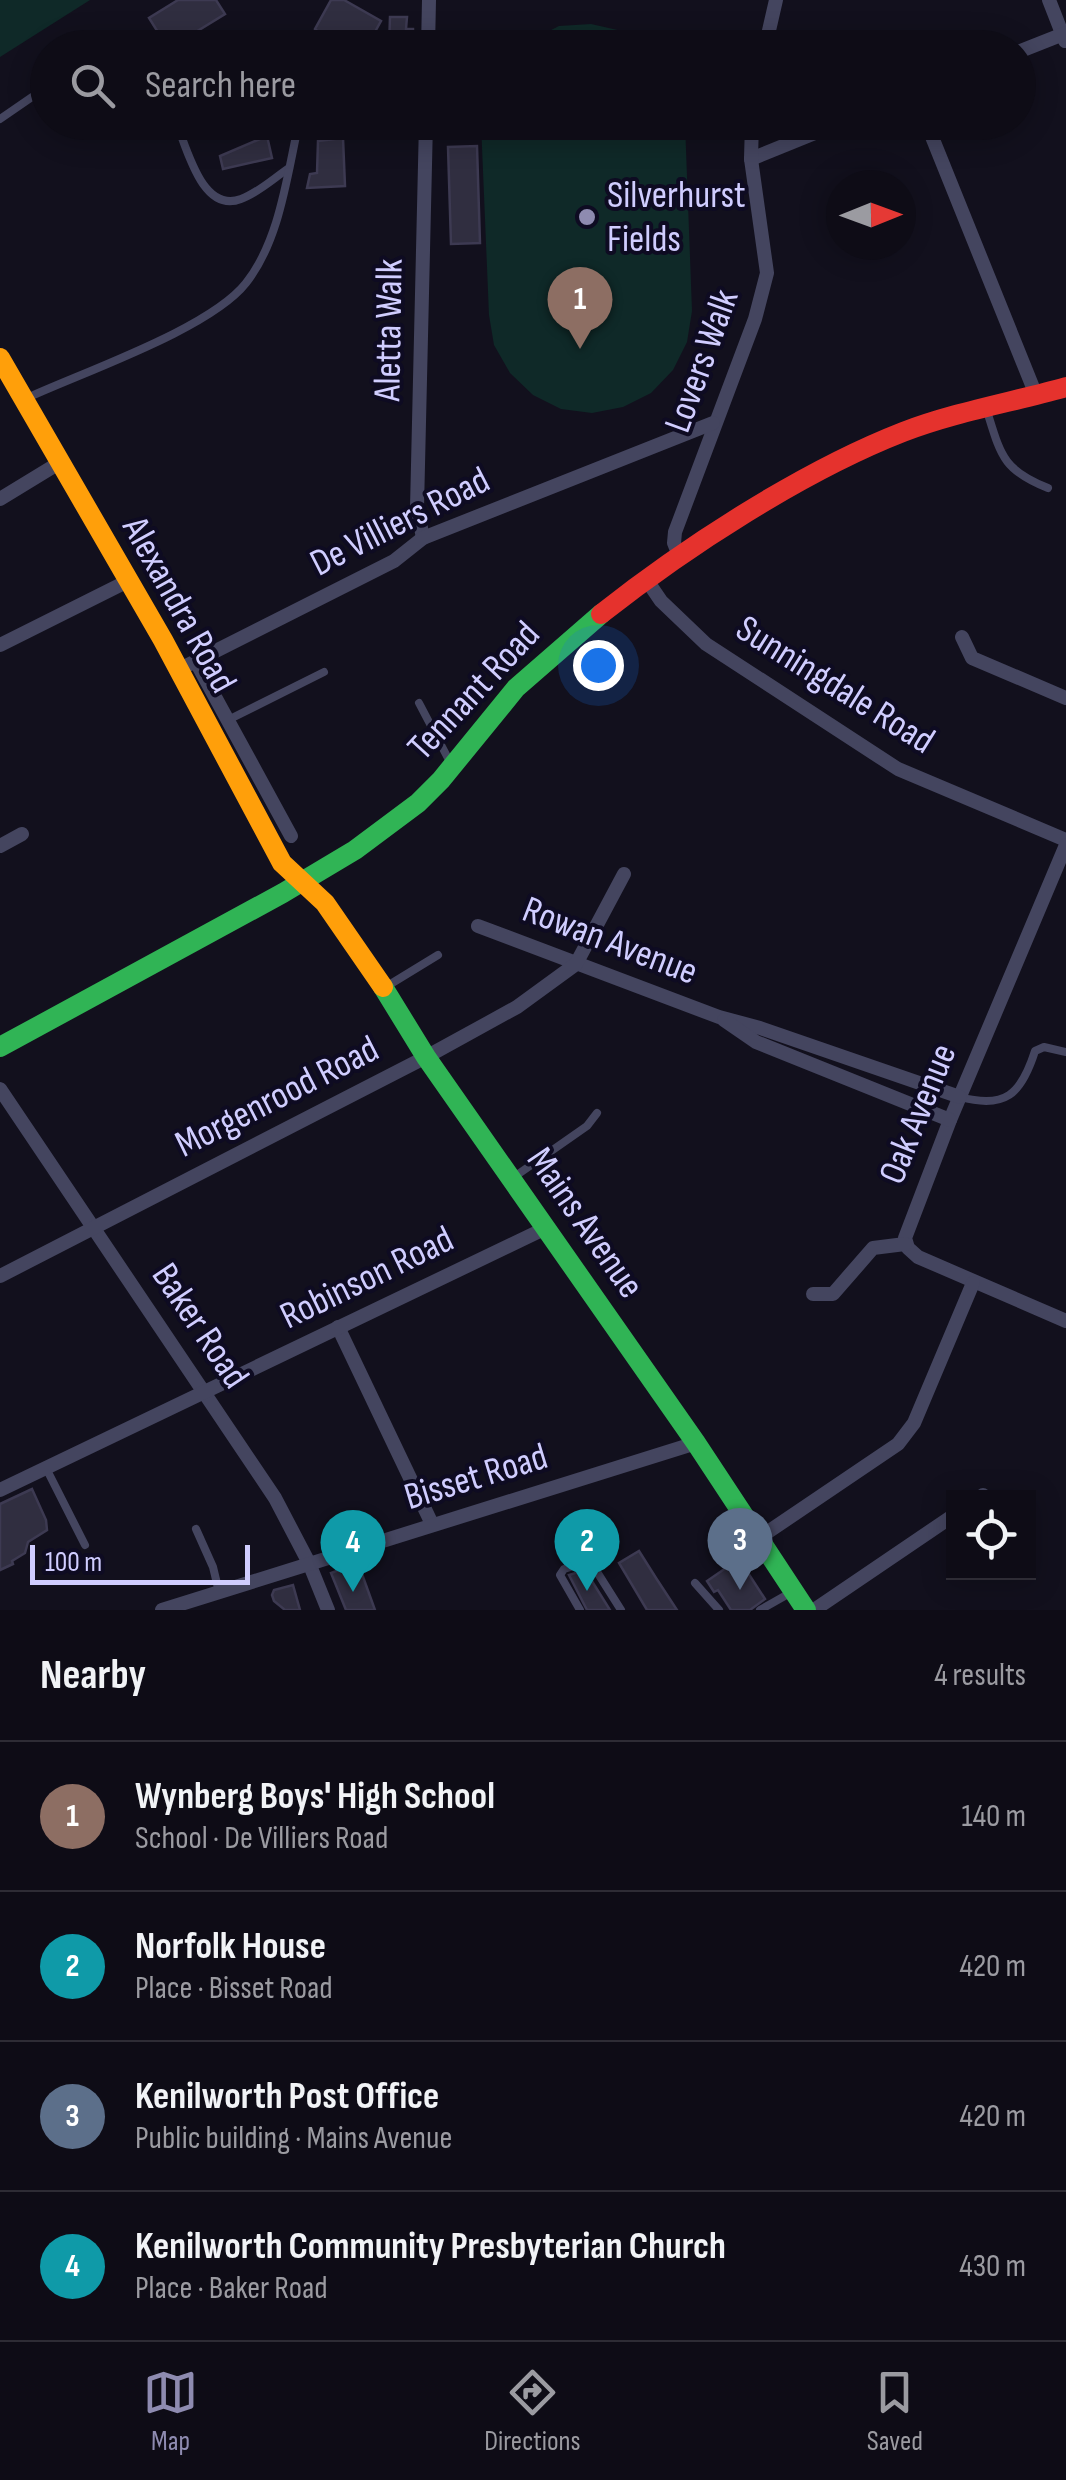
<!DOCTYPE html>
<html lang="en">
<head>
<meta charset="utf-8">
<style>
	body { margin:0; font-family:"Sofia Sans Condensed",sans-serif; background:#1c1a23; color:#f1f3f6 }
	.controls { position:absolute; right:30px; bottom:30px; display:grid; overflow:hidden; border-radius:0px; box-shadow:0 5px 25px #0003 }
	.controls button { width:90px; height:90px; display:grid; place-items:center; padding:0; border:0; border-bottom:2px solid #2e2c35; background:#0e0c16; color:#f1f3f6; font:50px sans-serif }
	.compass { position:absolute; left:826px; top:170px; width:90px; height:90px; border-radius:50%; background:#0e0c16; box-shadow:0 5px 25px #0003; rotate:89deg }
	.scale { position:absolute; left:30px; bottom:25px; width:220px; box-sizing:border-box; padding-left:10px; border:5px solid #d0cdff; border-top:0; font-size:28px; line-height:35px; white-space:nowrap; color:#d0cdff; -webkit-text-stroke:8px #0e0b22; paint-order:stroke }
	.you { position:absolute; left:598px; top:665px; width:35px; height:35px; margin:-25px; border:8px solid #fff; border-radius:50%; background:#1a73e8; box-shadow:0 0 0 15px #1a73e833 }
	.badge { display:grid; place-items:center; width:65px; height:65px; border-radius:50%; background:#8e8bb0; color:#fff; font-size:32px; font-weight:700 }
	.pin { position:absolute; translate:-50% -82px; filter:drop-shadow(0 2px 5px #0008) }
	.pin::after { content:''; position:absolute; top:52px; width:35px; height:30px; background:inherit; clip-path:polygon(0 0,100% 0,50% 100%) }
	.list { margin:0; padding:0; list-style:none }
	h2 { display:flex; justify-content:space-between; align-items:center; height:130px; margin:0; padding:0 40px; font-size:42px }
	h2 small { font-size:32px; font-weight:400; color:#9b9ba1 }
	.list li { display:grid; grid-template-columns:65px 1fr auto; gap:30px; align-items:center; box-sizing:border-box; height:150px; padding:0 40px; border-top:2px solid #2e2c35 }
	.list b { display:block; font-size:38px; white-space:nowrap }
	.list p { margin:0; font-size:32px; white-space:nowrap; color:#9b9ba1 }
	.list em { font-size:32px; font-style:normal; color:#9b9ba1 }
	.icon { flex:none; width:55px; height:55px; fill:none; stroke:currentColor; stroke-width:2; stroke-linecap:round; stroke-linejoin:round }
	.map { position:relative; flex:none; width:1066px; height:1610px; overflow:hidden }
	.search { position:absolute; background:#0e0c16; box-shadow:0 5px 25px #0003; left:30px; right:30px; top:30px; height:110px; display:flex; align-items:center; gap:25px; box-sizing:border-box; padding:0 35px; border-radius:55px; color:#9b9ba1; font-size:38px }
	.sheet { height:730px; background:#0e0c16 }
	nav { display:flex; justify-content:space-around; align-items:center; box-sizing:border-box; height:140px; border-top:2px solid #2e2c35; background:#0e0c16; font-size:28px; color:#9b9ba1 }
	nav a { display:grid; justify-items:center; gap:5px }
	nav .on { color:#8e8bb0 }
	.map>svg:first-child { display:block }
</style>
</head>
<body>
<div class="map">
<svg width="1066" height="1610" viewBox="0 0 1066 1610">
	<rect width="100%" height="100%" fill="#12101d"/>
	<g fill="#0f2928">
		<polygon points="0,0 90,0 0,57"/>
		<polygon points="591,24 622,31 649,47 518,47 559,26"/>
		<polygon points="481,123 685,123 692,311 687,342 673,370 651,393 623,407 592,413 561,409 533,395 510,373 494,345 489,315"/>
	</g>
	<polygon fill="#082042" points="224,123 268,123 269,127 228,138"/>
	<g fill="#302e40" stroke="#3d3a52" stroke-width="2.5">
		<polygon points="178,0 216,0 225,14 173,46 171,42 166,45 149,18"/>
		<polygon points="331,0 344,0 381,21 366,48 324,48 328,40 315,29"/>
		<polygon points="390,17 407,17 406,29 413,29 413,48 389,48"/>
		<polygon points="267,136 272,158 223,169 220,156"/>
		<polygon points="343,138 345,186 307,188 310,174 317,173 318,141"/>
		<polygon points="477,146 480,243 451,244 448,147"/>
		<polygon points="32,1489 46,1520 47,1530 28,1542 25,1553 12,1561 13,1564 0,1570 0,1504"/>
		<polygon points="639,1551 656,1578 677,1610 647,1610 619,1563"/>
		<polygon points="739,1559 765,1599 750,1610 731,1610 718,1590 714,1592 707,1581"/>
		<polygon points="358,1563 375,1610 346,1610 331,1573"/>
		<polygon points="585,1570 610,1610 587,1610 569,1575"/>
		<polygon points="293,1585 300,1610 285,1610 274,1601 272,1595 274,1590"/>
	</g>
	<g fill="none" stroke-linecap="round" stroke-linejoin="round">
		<g stroke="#44455f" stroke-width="8">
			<polyline points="0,119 48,86"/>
			<path d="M176,122c11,26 26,92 65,77 17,-6 33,-21 48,-31"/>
			<path d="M27,398c56,-26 183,-69 219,-115 34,-43 41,-108 53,-161"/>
			<path d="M987,411c14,45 16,59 61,77"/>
			<polyline points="419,703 450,762"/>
			<polyline points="228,720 324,672"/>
			<polyline points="384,988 438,955"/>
			<path d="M960,1097c45,12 61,-2 75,-46l9,-4 22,5"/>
			<polyline points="514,1177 587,1126 597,1113"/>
			<polyline points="46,1468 85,1545"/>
			<polyline points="196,1529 213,1567 219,1592"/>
			<polyline points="695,1583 719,1610"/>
			<polyline points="580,1610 560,1575 564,1569 587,1562 592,1564 621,1610"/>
			<polyline points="760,1610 790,1593"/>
		</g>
		<g stroke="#44455f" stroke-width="14">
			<polyline points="1049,0 1065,41"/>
			<polyline points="428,48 429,0"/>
			<polyline points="765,48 776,0"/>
			<polyline points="1018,52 1066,33"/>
			<polyline points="926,122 1036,395"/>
			<polyline points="751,159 842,122"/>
			<polyline points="0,499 59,463"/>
			<polyline points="423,538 417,508 426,122"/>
			<polyline points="680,558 674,543 675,532 755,319 767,273 751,159 752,122"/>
			<polyline points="646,579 661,601 706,644 898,769 1066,840"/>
			<polyline points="962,637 972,658 1066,698"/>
			<polyline points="0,645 128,581"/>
			<polyline points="196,662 291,836"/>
			<polyline points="178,670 394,561 423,538 713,423"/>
			<polyline points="1066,845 950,1120 905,1238 908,1248 918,1257 1066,1321"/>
			<polyline points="0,846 22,834"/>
			<polyline points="478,926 719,1017 760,1028 960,1097"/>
			<polyline points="724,1020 756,1042 950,1120"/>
			<polyline points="0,1089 275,1498 309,1563 328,1610"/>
			<polyline points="0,1276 426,1057 517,1007 576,964 624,874"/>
			<polyline points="813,1294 833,1294 873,1248 905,1244"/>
			<polyline points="338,1327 432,1524"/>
			<polyline points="0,1490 546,1228"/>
			<polyline points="980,1498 983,1495"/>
			<polyline points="759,1538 898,1444 914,1423 973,1283"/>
			<polyline points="162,1610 696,1443"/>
			<polyline points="814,1610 954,1515"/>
		</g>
		<g stroke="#30b455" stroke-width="20">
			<polyline points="383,987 426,1057 696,1443 806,1610"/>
			<polyline points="0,1047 283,893 355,850 418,803 441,780 516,688 601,614"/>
		</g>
		<polyline stroke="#ff9f0a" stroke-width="20" points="0,358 163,640 282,863 325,903 383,987"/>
		<path stroke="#e5322d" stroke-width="20" d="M601,614c85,-67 202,-143 302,-182 52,-20 110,-30 163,-45"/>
	</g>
	<circle fill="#8e8bb0" stroke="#0e0b22" stroke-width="4" cx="587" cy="217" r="10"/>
	<g text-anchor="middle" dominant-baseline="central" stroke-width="8" stroke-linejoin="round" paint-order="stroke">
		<g font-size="38" fill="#d0cdff" stroke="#0e0b22" text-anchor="start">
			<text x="607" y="195">Silverhurst<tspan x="607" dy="44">Fields</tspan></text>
		</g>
		<g font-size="38" fill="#d0cdff" stroke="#0e0b22">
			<text transform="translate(389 330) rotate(-89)">Aletta Walk</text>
			<text transform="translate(702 361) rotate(-70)">Lovers Walk</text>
			<text transform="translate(400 522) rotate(-27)">De Villiers Road</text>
			<text transform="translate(179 605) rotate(61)">Alexandra Road</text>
			<text transform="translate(835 685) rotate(32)">Sunningdale Road</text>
			<text transform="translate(474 691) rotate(-47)">Tennant Road</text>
			<text transform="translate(610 941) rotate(21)">Rowan Avenue</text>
			<text transform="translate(277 1097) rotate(-27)">Morgenrood Road</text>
			<text transform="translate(918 1114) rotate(-68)">Oak Avenue</text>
			<text transform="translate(585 1223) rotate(55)">Mains Avenue</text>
			<text transform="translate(367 1278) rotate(-26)">Robinson Road</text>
			<text transform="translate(200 1326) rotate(56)">Baker Road</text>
			<text transform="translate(476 1477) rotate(-17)">Bisset Road</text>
		</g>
	</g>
</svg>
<div class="controls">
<button><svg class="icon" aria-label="locate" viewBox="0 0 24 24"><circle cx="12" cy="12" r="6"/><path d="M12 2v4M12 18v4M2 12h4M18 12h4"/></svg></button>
</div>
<svg class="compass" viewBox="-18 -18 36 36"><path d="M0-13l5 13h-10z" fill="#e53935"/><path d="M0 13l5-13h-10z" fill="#9b9ba1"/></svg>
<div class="scale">100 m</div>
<div class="you"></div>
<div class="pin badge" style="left:580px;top:349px;background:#8d6e63">1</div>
<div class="pin badge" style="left:587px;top:1591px;background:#0f9aa8">2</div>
<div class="pin badge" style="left:740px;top:1590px;background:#5c6f8a">3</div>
<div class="pin badge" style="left:353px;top:1592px;background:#0f9aa8">4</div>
<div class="search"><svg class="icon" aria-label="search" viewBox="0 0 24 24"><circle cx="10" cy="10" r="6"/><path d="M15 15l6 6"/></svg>Search here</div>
</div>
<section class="sheet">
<h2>Nearby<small>4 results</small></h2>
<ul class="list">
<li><span class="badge" style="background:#8d6e63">1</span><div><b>Wynberg Boys' High School</b><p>School · De Villiers Road</p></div><em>140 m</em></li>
<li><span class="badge" style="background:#0f9aa8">2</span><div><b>Norfolk House</b><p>Place · Bisset Road</p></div><em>420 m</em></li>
<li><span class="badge" style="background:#5c6f8a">3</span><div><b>Kenilworth Post Office</b><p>Public building · Mains Avenue</p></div><em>420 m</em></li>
<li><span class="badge" style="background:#0f9aa8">4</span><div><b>Kenilworth Community Presbyterian Church</b><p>Place · Baker Road</p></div><em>430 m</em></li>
</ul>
</section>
<nav>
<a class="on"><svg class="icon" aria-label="map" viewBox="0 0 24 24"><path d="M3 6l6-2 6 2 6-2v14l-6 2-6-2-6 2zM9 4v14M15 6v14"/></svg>Map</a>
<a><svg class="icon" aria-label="directions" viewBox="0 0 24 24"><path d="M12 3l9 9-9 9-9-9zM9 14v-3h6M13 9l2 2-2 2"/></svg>Directions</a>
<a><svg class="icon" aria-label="saved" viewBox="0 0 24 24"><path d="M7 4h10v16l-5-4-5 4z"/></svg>Saved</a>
</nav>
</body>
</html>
